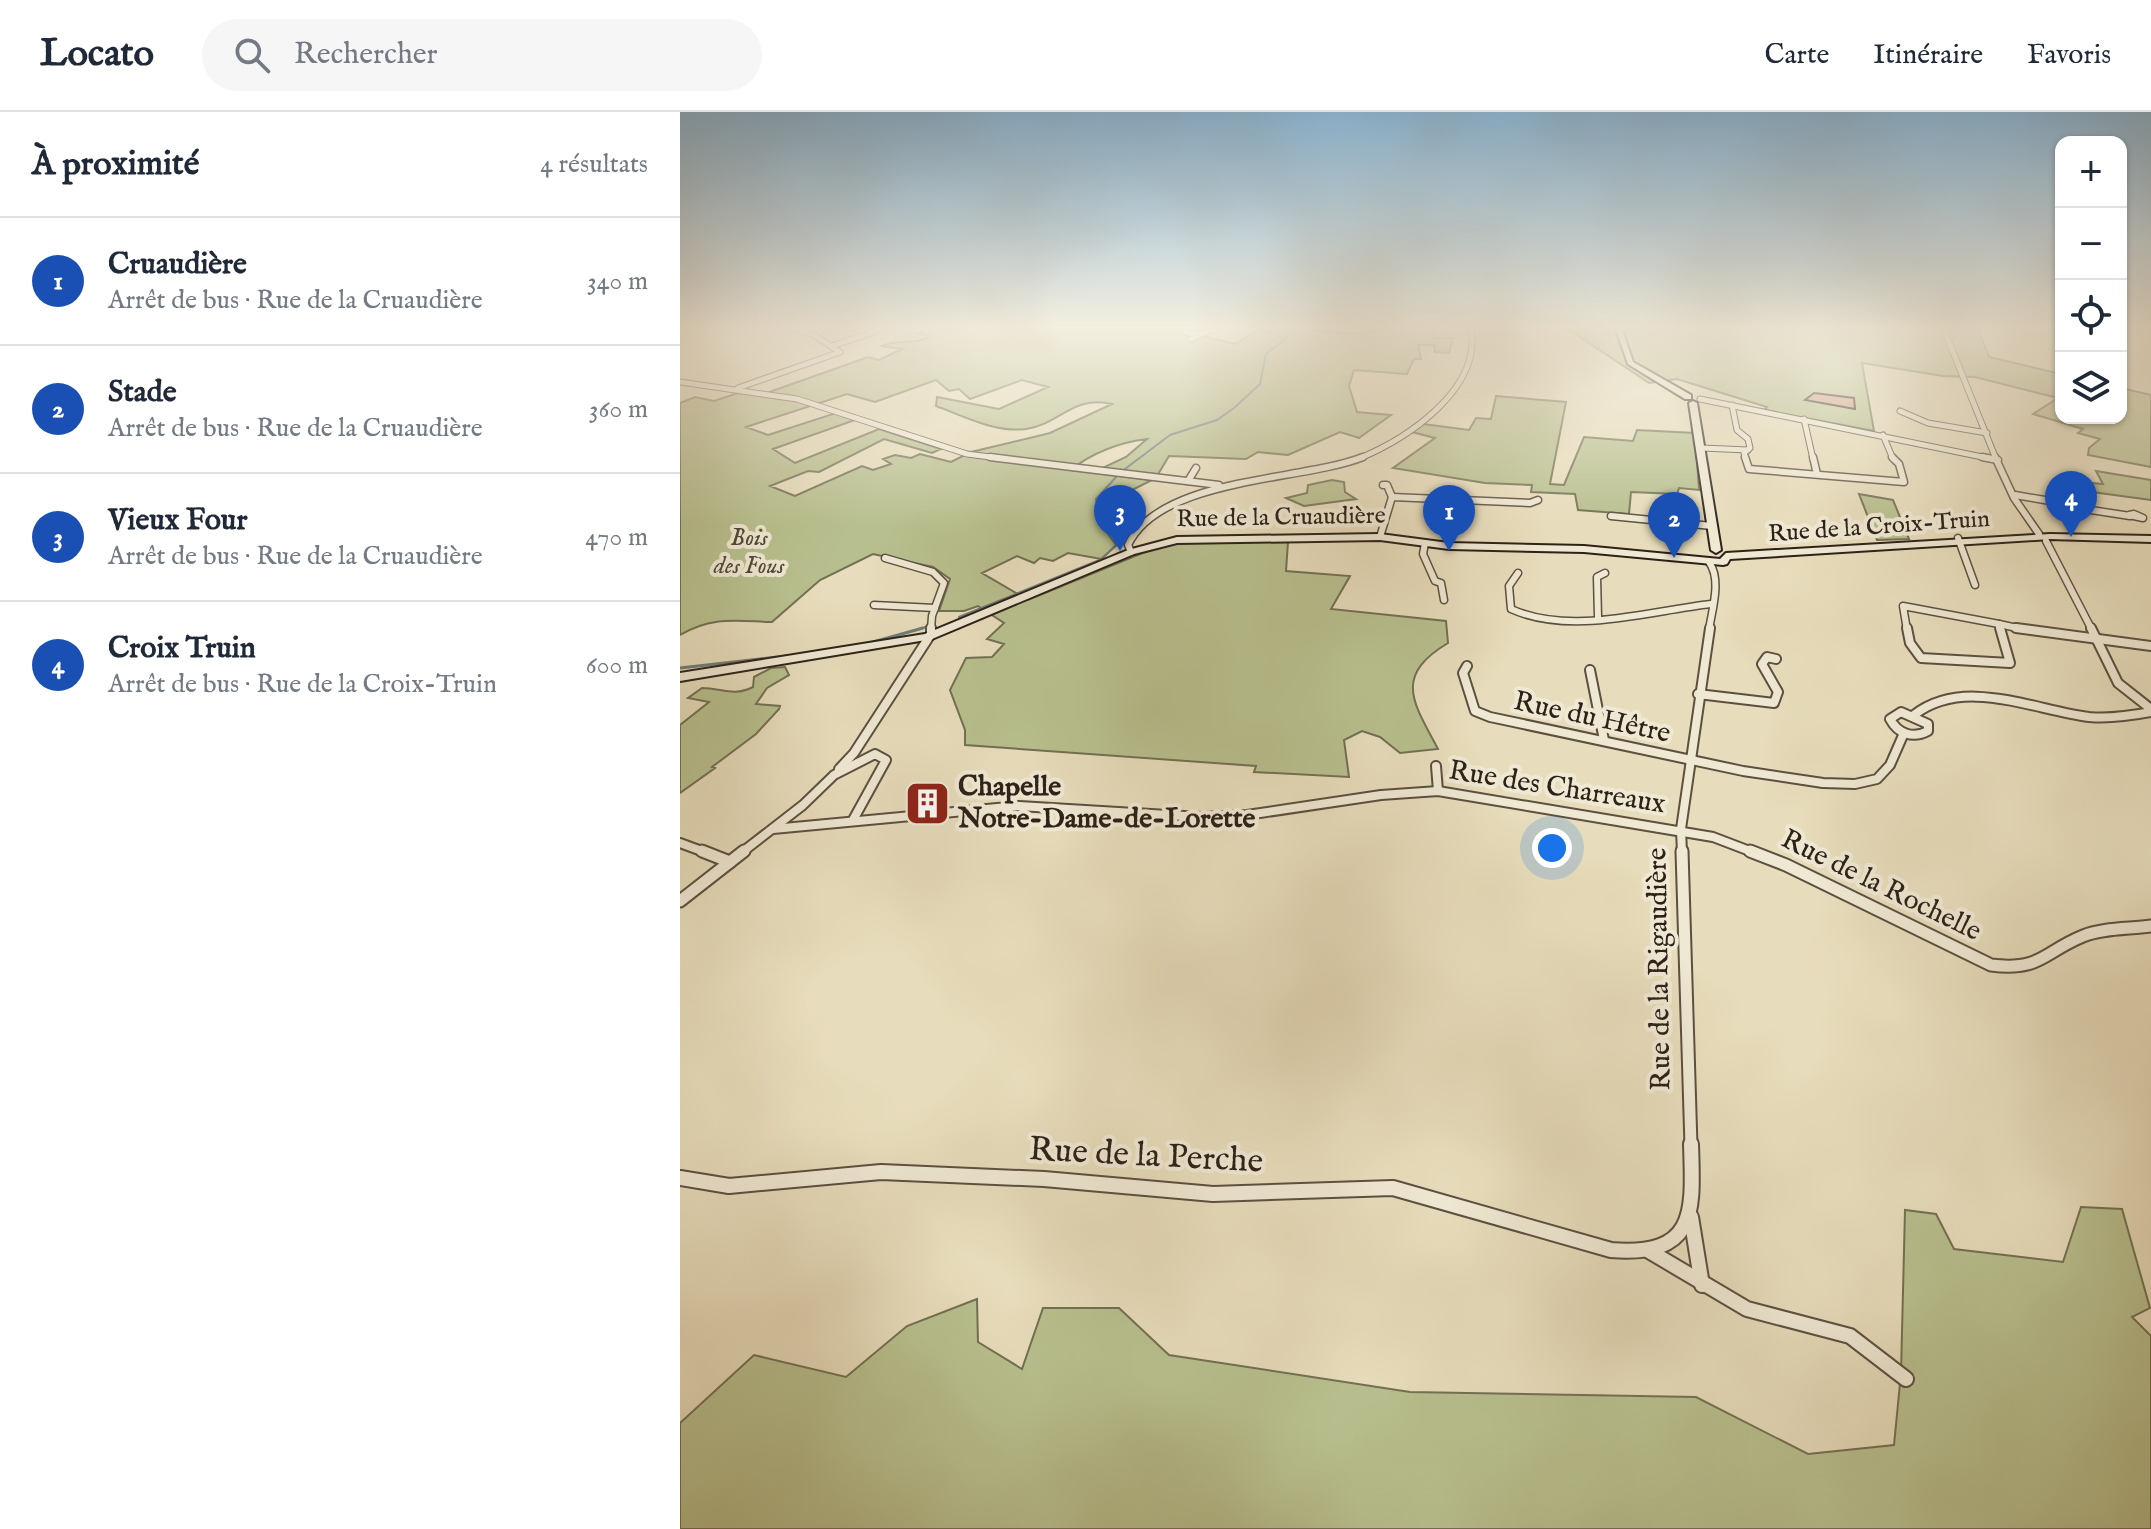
<!DOCTYPE html>
<html lang="fr">
<head>
<meta charset="utf-8">
<style>
	body { margin:0; font-family:"IM FELL English",serif; background:#f6f6f7; color:#1f2937 }
	.controls { position:absolute; right:24px; top:24px; display:grid; overflow:hidden; border-radius:16px; box-shadow:0 2px 6px #0004 }
	.controls button { width:72px; height:72px; display:grid; place-items:center; padding:0; border:0; border-bottom:2px solid #e0e1e3; background:#fff; color:#1f2937; font:40px sans-serif }
	.you { position:absolute; left:872px; top:736px; width:28px; height:28px; margin:-20px; border:6px solid #fff; border-radius:50%; background:#1a73e8; box-shadow:0 0 0 12px #1a73e833 }
	.badge { display:grid; place-items:center; width:52px; height:52px; border-radius:50%; background:#2563eb; color:#fff; font-size:26px; font-weight:700 }
	.pin { position:absolute; translate:-50% -66px; filter:drop-shadow(0 2px 4px #0008) }
	.pin::after { content:''; position:absolute; top:42px; width:28px; height:24px; background:inherit; clip-path:polygon(0 0,100% 0,50% 100%) }
	.list { margin:0; padding:0; list-style:none }
	h2 { display:flex; justify-content:space-between; align-items:center; height:104px; margin:0; padding:0 32px; font-size:34px }
	h2 small { font-size:26px; font-weight:400; color:#747a83 }
	.list li { display:grid; grid-template-columns:52px 1fr auto; gap:24px; align-items:center; box-sizing:border-box; height:128px; padding:0 32px; border-top:2px solid #e0e1e3 }
	.list b { display:block; font-size:30px; white-space:nowrap }
	.list p { margin:0; font-size:26px; white-space:nowrap; color:#747a83 }
	.list em { font-size:26px; font-style:normal; color:#747a83 }
	.icon { flex:none; width:44px; height:44px; fill:none; stroke:currentColor; stroke-width:2; stroke-linecap:round; stroke-linejoin:round }
	.map { position:relative; flex:none; width:1471px; height:1417px; overflow:hidden }
	header { display:flex; align-items:center; gap:48px; box-sizing:border-box; height:112px; padding:0 40px; background:#fff; border-bottom:2px solid #e0e1e3 }
	header strong { font-size:38px }
	nav { display:flex; gap:44px; margin-inline-start:auto; font-size:28px }
	.search { width:560px; height:72px; background:#f6f6f7; display:flex; align-items:center; gap:20px; box-sizing:border-box; padding:0 28px; border-radius:44px; color:#747a83; font-size:30px }
	main { display:flex }
	aside { flex:1; background:#fff }
	.map>svg:first-child { display:block }
</style>
</head>
<body>
<header>
<strong>Locato</strong>
<div class="search"><svg class="icon" aria-label="search" viewBox="0 0 24 24"><circle cx="10" cy="10" r="6"/><path d="M15 15l6 6"/></svg>Rechercher</div>
<nav><a>Carte</a><a>Itinéraire</a><a>Favoris</a></nav>
</header>
<main>
<aside>
<h2>À proximité<small>4 résultats</small></h2>
<ul class="list">
<li><span class="badge" style="background:#1a4fb4">1</span><div><b>Cruaudière</b><p>Arrêt de bus · Rue de la Cruaudière</p></div><em>340 m</em></li>
<li><span class="badge" style="background:#1a4fb4">2</span><div><b>Stade</b><p>Arrêt de bus · Rue de la Cruaudière</p></div><em>360 m</em></li>
<li><span class="badge" style="background:#1a4fb4">3</span><div><b>Vieux Four</b><p>Arrêt de bus · Rue de la Cruaudière</p></div><em>470 m</em></li>
<li><span class="badge" style="background:#1a4fb4">4</span><div><b>Croix Truin</b><p>Arrêt de bus · Rue de la Croix-Truin</p></div><em>600 m</em></li>
</ul>
</aside>
<div class="map">
<svg width="1471" height="1417" viewBox="0 0 1471 1417">
	<rect width="100%" height="100%" fill="#e7dcbb"/>
	<filter id="stains"><feTurbulence type="fractalNoise" baseFrequency=".0025" numOctaves="4"/><feColorMatrix values="0 0 0 0 .2 0 0 0 0 .09 0 0 0 0 .02 0 0 0 .5 -.17"/></filter>
	<radialGradient id="worn" r=".72"><stop offset=".6" stop-color="#630" stop-opacity="0"/><stop offset="1" stop-color="#630" stop-opacity=".3"/></radialGradient>
	<g fill="#b8bf8e" stroke="#727053" stroke-width="2" fill-rule="evenodd">
		<path d="M250,215h275l-11,7 41,10 24,-14 15,2 6,-4 76,6 42,-7h38l-3,11h20l-4,15 -14,-1 -1,-7h-16l3,14h-7l-7,15 -53,-4 -5,16 8,26 34,3 -32,23 -19,-6 -52,23 -30,-3 -12,7 -77,-3 -12,20 -59,-6 28,-13 21,-18c-26,3 -56,14 -76,31l81,10 -46,23 13,18 -10,11 18,4 -26,23 -33,-6 -15,8 -13,-3 -6,5 -17,-7 -35,17 46,27 134,-55 33,-4 93,1 -2,29 64,5 -19,33 115,12 2,22c-55,33 -35,59 -10,106l-38,4 -20,-16 -18,-6 -18,9 5,37 -95,-5 2,-6 -291,-21v-15l-15,-40 16,-32 26,-1 12,-13 -17,-5 17,-16 -26,-17 -14,5h-25l11,-32 -17,-12 -60,-13 -53,26 -48,42c-37,-1 -60,-6 -92,13v-232l15,-6 19,4 24,-8 23,2 107,-38 11,3 23,-11 -20,-3c18,-8 32,0 49,-10l-12,-2zM256,268l13,11 10,-2 11,10 52,-19 26,7 -49,22 -62,-12 -1,9c27,10 59,27 90,23 34,-5 46,-34 86,-25l-62,29 -79,19 -20,10 -31,-8 -9,4 -16,-3 -12,4 8,5 -18,6 -11,-4 -67,30 -25,-10 38,-15 11,1 65,-33 48,14 9,-4 -62,-20 -84,34 -22,-14 82,-29 -19,-7 -68,22 -22,-8 101,-33 28,8z"/>
		<polygon points="861,215 1297,215 1309,245 1381,262 1381,306 1441,306 1441,276 1471,283 1471,355 1408,343 1409,336 1420,327 1398,321 1403,317 1353,302 1378,286 1295,265 1263,264 1182,251 1194,319 1084,298 1087,295 997,267 969,271 888,217"/>
		<polygon points="816,284 886,290 870,372 884,373 904,325 953,329 957,318 1015,321 1019,378 999,376 997,382 951,380 949,402 898,398 895,382 851,380 852,373 805,371 713,356 755,326 732,320 743,312 789,318 796,306 811,307"/>
		<polygon points="1416,359 1471,368 1471,388 1405,379 1401,370 1423,372"/>
		<polygon points="652,368 664,370 665,380 676,387 624,394 606,386 627,381 628,373"/>
		<polygon points="1179,382 1213,388 1229,427 1197,428"/>
		<path d="M105,555l4,8 -22,13 -11,16 24,2 -1,3 -23,25 -44,33 3,1 -35,25v-68l29,-23 -21,-4 14,-10c20,0 31,9 51,-1l1,-10 17,-9z"/>
		<polygon points="1401,1095 1442,1097 1470,1196 1452,1205 1471,1224 1471,1417 0,1417 0,1311 74,1243 166,1265 227,1214 297,1187 298,1230 342,1257 363,1196 439,1196 489,1243 730,1280 1016,1285 1128,1342 1214,1333 1221,1261 1225,1098 1256,1102 1274,1137 1383,1150"/>
	</g>
	<g fill="none" stroke-linecap="round" stroke-linejoin="round">
		<g stroke="#707c7a" stroke-width="2">
			<polyline points="441,360 490,323 537,308 554,296 580,272 586,242 619,216"/>
			<polyline points="279,505 422,447 436,433 419,409 416,387 438,363"/>
			<polyline points="236,518 255,512"/>
		</g>
		<g stroke="#707c7a" stroke-width="3">
			<polyline points="186,532 243,516"/>
			<polyline points="0,556 116,543"/>
		</g>
	</g>
	<polygon fill="#d29c83" stroke="#2d2218" stroke-width="2" points="1134,281 1174,286 1175,297 1125,288"/>
	<g fill="none" stroke-linecap="round" stroke-linejoin="round">
		<defs>
			<g id="street-far4">
				<polyline points="503,215 505,220 519,223"/>
				<polyline points="933,215 987,215"/>
				<polyline points="1263,215 1316,347"/>
				<polyline points="511,227 538,215"/>
				<polyline points="152,234 209,215"/>
				<polyline points="0,270 117,287 287,342 326,347"/>
				<polyline points="58,276 160,240 132,222 109,215"/>
				<polyline points="1020,287 1312,347"/>
				<polyline points="1052,293 1057,318 1068,327 1070,336 1064,341 1066,347"/>
				<polyline points="1220,299 1248,311 1307,321"/>
				<polyline points="1124,307 1133,347"/>
				<polyline points="1203,323 1213,347"/>
				<polyline points="1022,336 1068,338"/>
				<path d="M678,347c48,-20 125,-69 113,-132"/>
			</g>
			<g id="street-far3">
				<polyline points="310,345 539,373"/>
				<polyline points="1065,345 1069,357 1224,370 1219,352 1212,345"/>
				<polyline points="1133,345 1137,362"/>
				<polyline points="1302,345 1318,348"/>
				<polyline points="1315,345 1334,386 1359,422"/>
				<polyline points="508,369 516,356"/>
				<polyline points="703,373 707,373 712,385"/>
				<polyline points="1335,383 1400,394"/>
				<polyline points="1411,398 1450,404"/>
				<polygon points="1454,402 1463,406 1449,403"/>
				<polyline points="931,404 1032,414"/>
				<polyline points="700,425 712,385 850,391 858,388"/>
				<polyline points="1278,426 1295,473"/>
				<polyline points="1366,429 1412,518"/>
				<polyline points="745,431 743,442 755,469 761,471 764,488"/>
				<path d="M451,440l-3,-7c32,-68 175,-64 235,-88"/>
				<polyline points="205,446 253,460 264,471 252,504 251,518"/>
				<path d="M1029,450c13,18 3,47 0,68"/>
				<path d="M838,461l-9,13 2,23c60,27 137,2 200,-5"/>
				<polyline points="194,493 255,496"/>
				<polyline points="918,505 917,465 925,461"/>
				<polyline points="1319,512 1346,518"/>
				<polyline points="1319,512 1321,518"/>
				<polyline points="1227,518 1223,494 1319,512"/>
			</g>
			<g id="street-far2">
				<polyline points="1227,516 1230,531 1241,546 1330,551 1320,516"/>
				<polyline points="1336,516 1471,534"/>
				<polyline points="1411,516 1438,571 1471,597"/>
				<polyline points="787,554 783,561 795,599 810,605 1063,659 1143,671 1175,672 1197,667 1210,653 1224,621"/>
				<polyline points="910,558 924,628"/>
				<polyline points="1018,582 1094,591 1098,580 1082,552 1087,545 1096,547"/>
				<path d="M1221,600l27,12v7c-15,8 -30,3 -38,-12z"/>
				<path d="M1234,603c50,-39 119,-5 175,2 21,2 41,-1 62,-5"/>
				<polyline points="756,654 758,679"/>
				<polyline points="159,657 174,641 251,522 251,516"/>
				<polyline points="93,717 339,694 521,705 567,703 701,683 758,679 1033,725 1075,741"/>
				<polyline points="0,731 27,741"/>
				<polyline points="61,741 123,693 154,663 195,642 206,648 173,708"/>
				<polyline points="1002,741 1001,717 1030,516"/>
			</g>
			<g id="street-far1">
				<polyline points="22,739 50,750"/>
				<polyline points="1002,739 1011,1034"/>
				<path d="M1070,739l36,14 205,100c50,6 51,-12 92,-29 19,-8 47,-7 68,-10"/>
				<polyline points="0,789 64,739"/>
			</g>
			<g id="street">
				<path d="M0,1066l49,8 152,-14 163,7 169,15 180,-6 218,62c87,7 82,-39 80,-106"/>
				<polyline points="1011,1105 1022,1173"/>
				<polyline points="969,1139 1067,1197 1170,1224 1226,1267"/>
			</g>
			<g id="secondary">
				<polygon points="935,215 941,215 953,250 1011,283 1011,287 1005,287 948,252"/>
				<polygon points="1013,289 1017,291 1041,438 1036,441 1031,438 1009,291"/>
				<polygon points="700,422 769,431 904,434 1040,447 1046,441 1370,422 1471,424 1471,430 1370,427 1050,447 1047,452 1043,453 904,440 769,437 700,428 497,431 454,442 252,527 0,569 0,561 245,522 448,438 497,425"/>
			</g>
		</defs>
		<use href="#street-far4" stroke="#5c5041" stroke-width="7"/>
		<use href="#street-far3" stroke="#5c5041" stroke-width="9"/>
		<use href="#street-far2" stroke="#5c5041" stroke-width="12"/>
		<use href="#street-far1" stroke="#5c5041" stroke-width="15"/>
		<use href="#street" stroke="#5c5041" stroke-width="18"/>
		<use href="#secondary" stroke="#2d2218" stroke-width="4"/>
		<use href="#street-far4" stroke="#efe8d3" stroke-width="5"/>
		<use href="#street-far3" stroke="#efe8d3" stroke-width="6"/>
		<use href="#street-far2" stroke="#efe8d3" stroke-width="8"/>
		<use href="#street-far1" stroke="#efe8d3" stroke-width="11"/>
		<use href="#street" stroke="#efe8d3" stroke-width="14"/>
		<use href="#secondary" fill="#efe8d3" fill-rule="evenodd"/>
	</g>
	<linearGradient id="sky" x2="0" y2="1"><stop stop-color="#8ab6d6"/><stop offset="0.52" stop-color="#f4efe0"/><stop offset="1" stop-color="#f4efe0" stop-opacity="0"/></linearGradient>
	<rect width="1471" height="414" fill="url(#sky)"/>
	<defs>
		<symbol id="building-square" viewBox="-11 -11 22 22"><rect x="-9" y="-9" width="18" height="18" rx="4" fill="#8f2418" stroke="#efe8d3"/><path d="M-4-6H4V6H1V3H-1V6H-4ZM-2.5-4.3h1.7v1.8h-1.7ZM.8-4.3h1.7v1.8H.8ZM-2.5-1h1.7V.8h-1.7ZM.8-1h1.7V.8H.8Z" fill="#fff"/></symbol>
	</defs>
	<g fill-rule="evenodd">
		<use href="#building-square" x="222" y="666" width="51" height="51"/>
	</g>
	<g text-anchor="middle" dominant-baseline="central" stroke-width="8" stroke-linejoin="round" paint-order="stroke">
		<g font-size="24" fill="#2d2218" stroke="#efe8d3">
			<text transform="translate(601 406) rotate(-1)">Rue de la Cruaudière</text>
			<text transform="translate(1199 415) rotate(-4)">Rue de la Croix-Truin</text>
		</g>
		<g font-size="24" font-style="italic" fill="#504936" stroke="#efe8d3">
			<text x="69" y="426">Bois<tspan x="69" dy="28">des Fous</tspan></text>
		</g>
		<g font-size="28" fill="#2d2218" stroke="#efe8d3">
			<text transform="translate(912 606) rotate(12)">Rue du Hêtre</text>
			<text transform="translate(877 676) rotate(9)">Rue des Charreaux</text>
			<text transform="translate(1201 774) rotate(26)">Rue de la Rochelle</text>
			<text transform="translate(980 857) rotate(-91)">Rue de la Rigaudière</text>
		</g>
		<g font-size="28" font-weight="bold" fill="#2d2218" stroke="#efe8d3" text-anchor="start">
			<text x="278" y="675">Chapelle<tspan x="278" dy="32">Notre-Dame-de-Lorette</tspan></text>
		</g>
		<g font-size="34" fill="#2d2218" stroke="#efe8d3">
			<text transform="translate(466 1044) rotate(3)">Rue de la Perche</text>
		</g>
	</g>
	<rect width="100%" height="100%" filter="url(#stains)"/>
	<rect width="100%" height="100%" fill="url(#worn)"/>
</svg>
<div class="controls">
<button>+</button>
<button>−</button>
<button><svg class="icon" aria-label="locate" viewBox="0 0 24 24"><circle cx="12" cy="12" r="6"/><path d="M12 2v4M12 18v4M2 12h4M18 12h4"/></svg></button>
<button><svg class="icon" aria-label="layers" viewBox="0 0 24 24"><path d="M12 4l9 5-9 5-9-5zM3 14l9 5 9-5"/></svg></button>
</div>
<div class="you"></div>
<div class="pin badge" style="left:769px;top:439px;background:#1a4fb4">1</div>
<div class="pin badge" style="left:994px;top:446px;background:#1a4fb4">2</div>
<div class="pin badge" style="left:440px;top:439px;background:#1a4fb4">3</div>
<div class="pin badge" style="left:1391px;top:425px;background:#1a4fb4">4</div>
</div>
</main>
</body>
</html>
